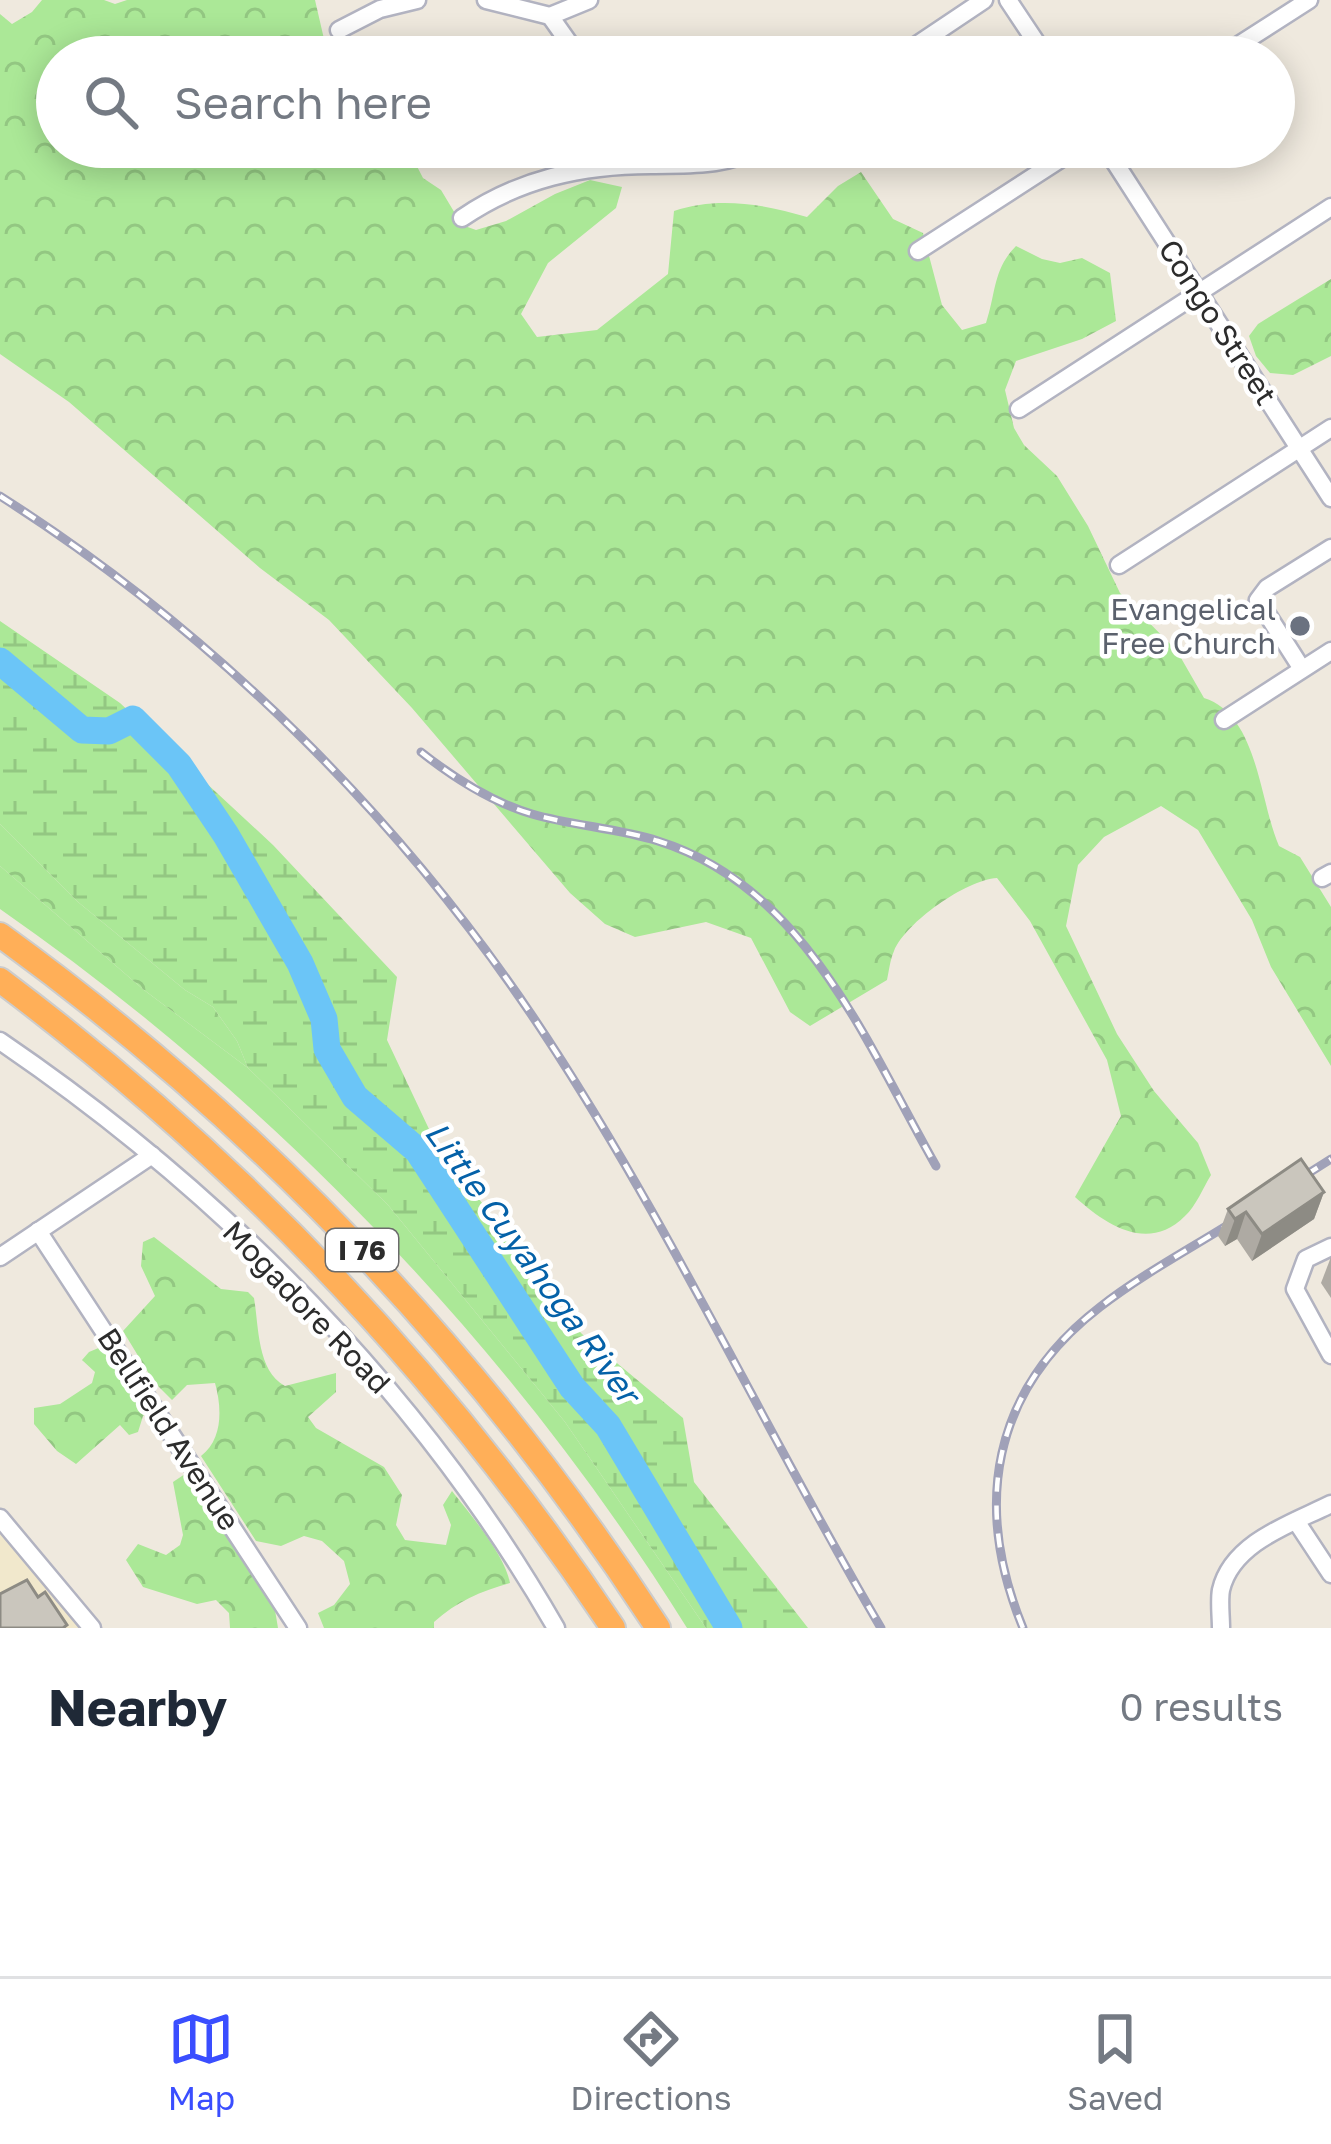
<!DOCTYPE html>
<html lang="en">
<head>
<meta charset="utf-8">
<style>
	body { margin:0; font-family:"Golos Text",sans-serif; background:#f6f6f7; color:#1f2937 }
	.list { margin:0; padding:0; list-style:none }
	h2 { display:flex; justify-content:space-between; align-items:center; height:156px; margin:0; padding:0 48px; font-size:51px }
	h2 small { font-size:39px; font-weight:400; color:#747a83 }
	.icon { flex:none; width:66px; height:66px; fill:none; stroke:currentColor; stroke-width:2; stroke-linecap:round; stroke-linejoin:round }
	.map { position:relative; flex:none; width:1331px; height:1628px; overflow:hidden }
	.search { position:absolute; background:#fff; box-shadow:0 6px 30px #0003; left:36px; right:36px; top:36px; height:132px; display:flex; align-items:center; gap:30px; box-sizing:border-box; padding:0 42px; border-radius:66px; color:#747a83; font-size:45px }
	.sheet { height:348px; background:#fff }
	nav { display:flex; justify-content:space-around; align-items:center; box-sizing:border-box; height:168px; border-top:3px solid #e0e1e3; background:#fff; font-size:33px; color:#747a83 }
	nav a { display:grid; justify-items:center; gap:6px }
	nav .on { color:#3a4eff }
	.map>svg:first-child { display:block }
</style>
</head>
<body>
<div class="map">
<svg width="1331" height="1628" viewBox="0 0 1331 1628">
	<defs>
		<pattern id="forest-crowns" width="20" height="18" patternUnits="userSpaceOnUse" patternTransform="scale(3)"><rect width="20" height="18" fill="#abe897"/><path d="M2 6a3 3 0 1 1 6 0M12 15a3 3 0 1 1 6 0" fill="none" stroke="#93c782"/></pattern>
		<pattern id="wetland-marsh" width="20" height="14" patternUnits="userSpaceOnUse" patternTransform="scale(3)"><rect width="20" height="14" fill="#abe897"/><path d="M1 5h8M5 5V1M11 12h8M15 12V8" fill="none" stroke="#93c782"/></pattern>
	</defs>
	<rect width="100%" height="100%" fill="#efe9de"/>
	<polygon fill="#f1e8cc" points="0,1531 80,1628 0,1628"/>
	<path fill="#abe897" d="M0,866l144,124 104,78 140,137 177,217 141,206h-19c-175,-281 -415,-530 -687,-719z"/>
	<g fill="url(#forest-crowns)">
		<path d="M42,0h62l11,4 12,-4h188l9,39 25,18h-292v90h350l16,31 18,12 21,35 14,5 30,-9 49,-27 35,-14 32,7 -6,21 -68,55 -27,51 16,23 60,-7 71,-56 6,-63c43,-15 90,-7 133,6l31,-31 23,-14 32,47 30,14 19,72 20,25 24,-7c10,-30 7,-54 30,-77l26,13 18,4 22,-5 28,15 6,48 -34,18 -66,22 -11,29 9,38 10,17 33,31 31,50 32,67 57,58 27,47c54,17 55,102 75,148l21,11 31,50v159l-60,-99 -19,-47 -54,-90 -37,-24 -57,31 -26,28 -12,61 51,108 37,57 44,52 13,32c-8,13 -15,31 -26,41 -37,37 -79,9 -110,-19l46,-81 -14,-56 -77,-139 -33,-43c-31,2 -91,44 -103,73 -4,9 -5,20 -7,29l-77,46 -20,-14 -39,-74 -45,-16 -71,15 -30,-13 -35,-31 -158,-185 -83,-88 -69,-52 -191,-166 -69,-48v-340l12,10 20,-12z"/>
		<polygon points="1331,279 1331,356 1293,375 1270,373 1256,356 1249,336 1258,324"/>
		<polygon points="0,824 78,902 185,990 213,1007 237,1041 248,1068 144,990 0,866"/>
		<path d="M154,1237l67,52 27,3 6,6c5,29 3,73 31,88l51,-13v19l-28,25 8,11 68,39 18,28 -6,30 9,15 41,5 5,-20 -8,-20 9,-14c18,23 53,64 58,92 -29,8 -54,19 -76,39v6h-110l-6,-15 16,-8 16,-21 -6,-23 -22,-20 -18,-5 -23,10 -25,-5 -55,-85c22,-17 21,-48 14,-73l-28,2 -15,15 -18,-18 -31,-51 32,-35 -14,-30 2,-24z"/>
		<polygon points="108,1344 150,1410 143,1416 138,1432 129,1435 120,1425 76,1464 57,1451 34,1424 34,1408 60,1404 92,1383 95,1372 82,1360 89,1352"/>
		<polygon points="185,1474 199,1487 274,1604 278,1628 230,1628 229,1613 216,1600 197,1604 143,1587 126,1560 138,1544 166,1555 180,1545 183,1535 173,1482"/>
	</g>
	<polygon fill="url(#wetland-marsh)" points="0,621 120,703 273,845 397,977 387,1040 437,1146 501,1227 532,1280 582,1334 683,1418 694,1482 808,1628 706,1628 565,1422 388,1205 248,1068 237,1041 213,1007 185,990 78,902 0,824"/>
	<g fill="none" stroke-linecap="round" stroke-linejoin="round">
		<polyline stroke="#6bc5f7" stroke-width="27" points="0,661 82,730 109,731 133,719 179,765 226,835 300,963 324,1019 327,1049 355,1097 418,1151 572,1387 608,1426 729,1628"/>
		<defs>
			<g id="minor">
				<polyline points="486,0 550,16 589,0"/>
				<polyline points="1008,0 1046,57"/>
				<polyline points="550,16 579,57"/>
				<polyline points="339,30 380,9 417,0"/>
				<polyline points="899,57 984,0"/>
				<polyline points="1220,57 1309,0"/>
				<polyline points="1105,147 1331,498"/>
				<path d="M462,218c57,-39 120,-53 189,-53 42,-1 72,2 110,-18"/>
				<polyline points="918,251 1079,147"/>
				<polyline points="1019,409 1331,207"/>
				<polyline points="1119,565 1331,428"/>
				<polyline points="1302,669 1258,600 1267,588 1331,548"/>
				<polyline points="1224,720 1331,651"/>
				<polyline points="1322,878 1331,873"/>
				<path d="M0,1041c222,151 422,353 556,587"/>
				<polyline points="38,1231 298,1628"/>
				<polyline points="1331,1247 1306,1259 1295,1289 1331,1355"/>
				<polyline points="0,1257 152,1155"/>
				<polyline points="0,1518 92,1628"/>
				<polyline points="1296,1521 1331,1574"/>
				<path d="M1221,1628c0,-12 -2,-27 0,-38 11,-48 72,-67 110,-86"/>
			</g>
			<g id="highway">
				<path d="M0,935c261,189 482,423 658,693"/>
				<path d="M0,980c241,181 446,397 613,648"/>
			</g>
		</defs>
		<use href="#minor" stroke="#b2b3c1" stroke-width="21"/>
		<use href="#highway" stroke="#ccc" stroke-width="28"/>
		<use href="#minor" stroke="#fff" stroke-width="16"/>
		<use href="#highway" stroke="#ffaf58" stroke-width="24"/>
		<defs>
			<g id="rail">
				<path d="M0,496c216,137 405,326 545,539 125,190 221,397 336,593"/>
				<path d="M421,752c33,26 70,50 111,62 42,12 85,14 126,27 148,46 208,202 278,325"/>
				<polyline points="1282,1190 1331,1159"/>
				<path d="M1023,1628c-50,-122 -32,-237 77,-321 45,-35 99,-63 147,-94"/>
			</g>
		</defs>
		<use href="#rail" stroke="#a0a1b8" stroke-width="9"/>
		<use href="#rail" stroke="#fff" stroke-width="4.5" stroke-dasharray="14" stroke-linecap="butt"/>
	</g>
	<g fill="#aeaaa3">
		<polygon points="1324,1192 1314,1219 1252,1261 1237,1239 1225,1246 1218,1236 1228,1209"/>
		<polygon points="1331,1257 1331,1298 1321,1283"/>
	</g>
	<g fill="#8d8b84">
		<polygon points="1324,1192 1314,1219 1252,1261 1262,1234"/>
		<polygon points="1246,1212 1237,1239 1225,1246 1235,1219"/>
	</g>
	<g fill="#cac6bd" stroke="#8d8b84" stroke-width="3">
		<polygon points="1301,1159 1324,1192 1262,1234 1246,1212 1235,1219 1228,1209"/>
		<polygon points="27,1580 38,1597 45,1592 67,1625 63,1628 0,1628 0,1594"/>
	</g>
	<circle fill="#6b7280" stroke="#fff" stroke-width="4.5" cx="1300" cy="626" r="12"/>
	<g text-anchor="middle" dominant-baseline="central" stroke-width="9" stroke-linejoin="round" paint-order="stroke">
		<rect fill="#fff" stroke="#6b6b6b" stroke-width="3" x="326" y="1229" width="72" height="42" rx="9"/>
		<g font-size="27" font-weight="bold" fill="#2c2c2c">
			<text x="362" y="1250">I 76</text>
		</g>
		<g font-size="30" fill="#2c2c2c" stroke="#fff">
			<text transform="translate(1218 322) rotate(57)">Congo Street</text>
			<text transform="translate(307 1307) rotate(46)">Mogadore Road</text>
			<text transform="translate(169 1429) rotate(57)">Bellfield Avenue</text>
		</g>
		<g font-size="30" fill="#5b616d" stroke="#fff" text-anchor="end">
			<text x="1276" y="609">Evangelical<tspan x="1276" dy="34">Free Church</tspan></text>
		</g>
		<g font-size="33" font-style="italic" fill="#0461a8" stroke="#fff">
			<text transform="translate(533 1262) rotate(54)">Little Cuyahoga River</text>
		</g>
	</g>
</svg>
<div class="search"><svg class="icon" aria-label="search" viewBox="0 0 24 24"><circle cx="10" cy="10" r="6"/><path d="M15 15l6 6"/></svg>Search here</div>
</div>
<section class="sheet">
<h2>Nearby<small>0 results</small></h2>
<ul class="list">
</ul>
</section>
<nav>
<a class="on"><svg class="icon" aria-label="map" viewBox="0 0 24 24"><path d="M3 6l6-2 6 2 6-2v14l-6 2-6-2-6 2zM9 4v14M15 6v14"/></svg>Map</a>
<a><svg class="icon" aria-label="directions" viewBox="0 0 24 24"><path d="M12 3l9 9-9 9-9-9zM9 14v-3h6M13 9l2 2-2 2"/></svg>Directions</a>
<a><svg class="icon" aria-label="saved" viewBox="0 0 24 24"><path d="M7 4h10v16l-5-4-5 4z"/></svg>Saved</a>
</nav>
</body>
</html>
